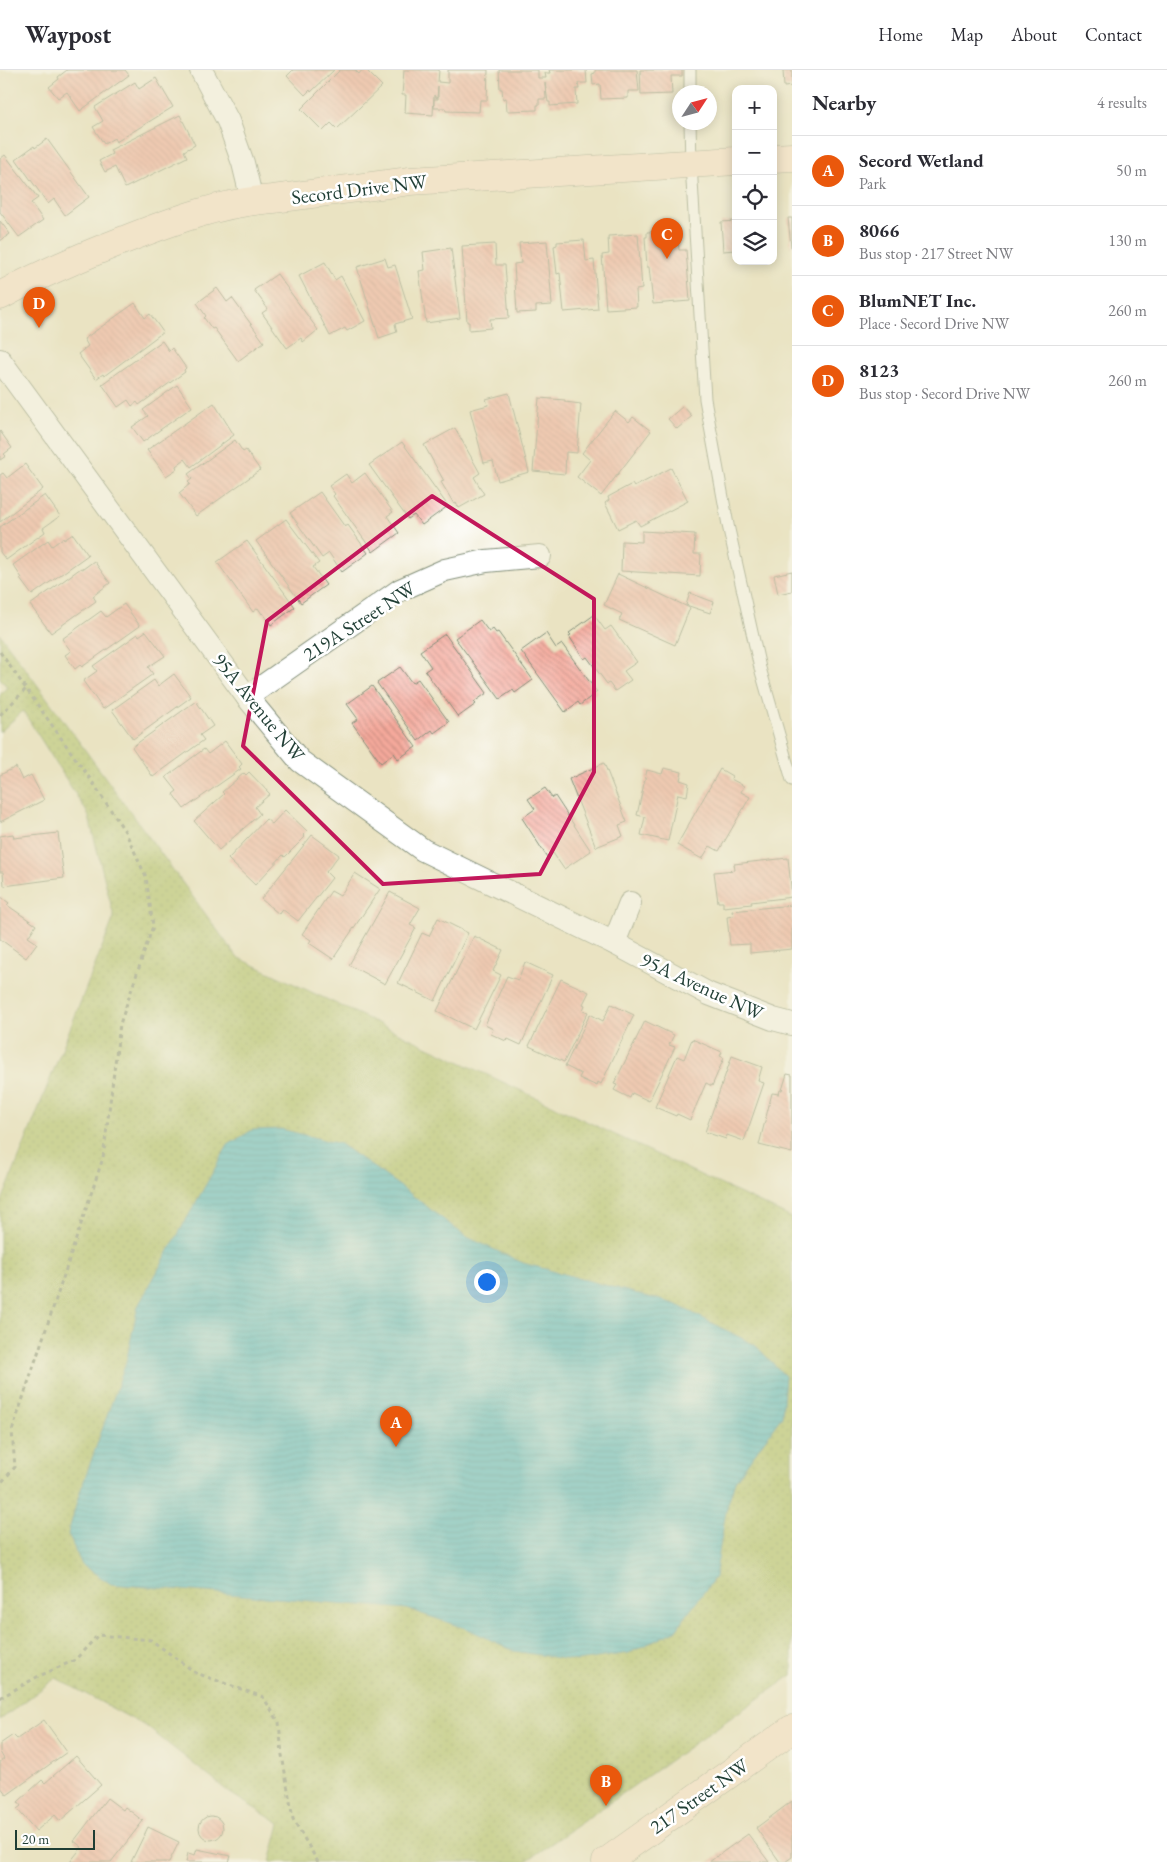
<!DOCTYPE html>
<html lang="en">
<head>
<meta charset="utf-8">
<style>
	body { margin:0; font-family:"EB Garamond",serif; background:#f2f2f3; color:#2b2b33 }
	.controls { position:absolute; right:15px; top:15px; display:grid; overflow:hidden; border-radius:10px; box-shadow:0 2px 12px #0003 }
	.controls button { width:45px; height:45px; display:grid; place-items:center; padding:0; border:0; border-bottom:1px solid #e1e1e2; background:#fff; color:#2b2b33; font:25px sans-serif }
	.compass { position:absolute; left:672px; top:15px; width:45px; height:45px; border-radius:50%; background:#fff; box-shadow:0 2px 12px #0003; rotate:54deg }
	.scale { position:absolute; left:15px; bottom:12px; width:80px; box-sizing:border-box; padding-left:5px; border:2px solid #1f3d34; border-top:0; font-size:14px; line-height:18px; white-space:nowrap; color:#1f3d34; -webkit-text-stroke:4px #fff; paint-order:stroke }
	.you { position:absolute; left:486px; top:1211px; width:18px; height:18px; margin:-12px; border:4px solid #fff; border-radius:50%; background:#1a73e8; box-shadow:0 0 0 8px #1a73e833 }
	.badge { display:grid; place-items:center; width:32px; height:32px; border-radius:50%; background:#ea580c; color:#fff; font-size:16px; font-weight:700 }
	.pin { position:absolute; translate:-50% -41px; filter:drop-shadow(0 1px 2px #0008) }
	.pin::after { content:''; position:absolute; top:26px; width:18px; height:15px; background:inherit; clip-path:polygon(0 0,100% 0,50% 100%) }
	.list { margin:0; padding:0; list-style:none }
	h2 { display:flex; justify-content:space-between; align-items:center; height:65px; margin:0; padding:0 20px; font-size:21px }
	h2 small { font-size:16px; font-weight:400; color:#7c7c81 }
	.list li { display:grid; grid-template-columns:32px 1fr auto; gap:15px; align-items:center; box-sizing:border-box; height:70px; padding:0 20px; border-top:1px solid #e1e1e2 }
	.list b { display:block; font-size:19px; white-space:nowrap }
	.list p { margin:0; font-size:16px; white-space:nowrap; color:#7c7c81 }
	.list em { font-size:16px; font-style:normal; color:#7c7c81 }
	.icon { flex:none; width:28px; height:28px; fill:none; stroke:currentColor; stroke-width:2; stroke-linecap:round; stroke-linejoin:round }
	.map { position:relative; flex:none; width:792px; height:1792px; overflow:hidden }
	header { display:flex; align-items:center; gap:30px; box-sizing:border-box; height:70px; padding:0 25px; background:#fff; border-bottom:1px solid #e1e1e2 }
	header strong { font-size:24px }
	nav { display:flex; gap:28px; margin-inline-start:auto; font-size:18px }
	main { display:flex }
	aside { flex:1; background:#fff }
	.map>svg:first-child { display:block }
</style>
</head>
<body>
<header>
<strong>Waypost</strong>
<nav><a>Home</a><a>Map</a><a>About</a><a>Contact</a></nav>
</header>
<main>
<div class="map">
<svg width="792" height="1792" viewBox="0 0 792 1792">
	<defs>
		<pattern id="green-dots" width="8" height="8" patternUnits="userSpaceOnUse" patternTransform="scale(1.25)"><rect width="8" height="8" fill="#aabf64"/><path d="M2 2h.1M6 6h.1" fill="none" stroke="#8a9c53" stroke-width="1.8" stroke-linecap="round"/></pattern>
		<pattern id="water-rules" width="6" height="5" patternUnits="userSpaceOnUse" patternTransform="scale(1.25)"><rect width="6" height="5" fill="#4fbacb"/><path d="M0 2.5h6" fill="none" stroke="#4198a6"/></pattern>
		<pattern id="building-back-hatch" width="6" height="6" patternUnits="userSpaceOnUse" patternTransform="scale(1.25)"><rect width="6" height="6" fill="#f5a99b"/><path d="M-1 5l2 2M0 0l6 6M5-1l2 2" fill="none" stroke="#c68b7f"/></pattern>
	</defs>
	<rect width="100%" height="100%" fill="#fff"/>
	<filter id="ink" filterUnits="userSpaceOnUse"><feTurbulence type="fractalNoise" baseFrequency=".02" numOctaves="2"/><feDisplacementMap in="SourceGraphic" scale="10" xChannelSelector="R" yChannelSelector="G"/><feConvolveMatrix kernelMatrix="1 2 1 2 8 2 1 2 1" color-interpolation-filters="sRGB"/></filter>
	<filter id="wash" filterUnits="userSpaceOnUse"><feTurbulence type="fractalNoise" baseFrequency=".0096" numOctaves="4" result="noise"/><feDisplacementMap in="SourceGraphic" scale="20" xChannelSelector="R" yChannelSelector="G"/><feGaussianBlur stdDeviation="1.12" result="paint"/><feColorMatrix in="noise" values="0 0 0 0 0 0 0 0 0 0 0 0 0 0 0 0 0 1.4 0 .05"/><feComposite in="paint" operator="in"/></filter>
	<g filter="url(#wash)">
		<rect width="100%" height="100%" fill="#eae3c2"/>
		<polygon fill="url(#green-dots)" stroke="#647e4c" points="0,564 237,887 792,1148 792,1605 525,1792 270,1792 280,1754 230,1723 147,1657 56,1608 0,1650 0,1136 114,847 88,744 23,641 0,662 0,625 7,617 0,608"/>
		<polygon fill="url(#water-rules)" stroke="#377c80" points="281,1059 340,1074 404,1119 465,1166 523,1193 675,1234 755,1275 785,1306 782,1346 735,1411 726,1440 715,1507 675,1561 629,1583 577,1591 514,1581 468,1559 407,1539 111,1514 82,1495 68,1464 78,1428 126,1292 138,1236 228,1075 252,1060"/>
		<g id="blocks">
			<g fill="url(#building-back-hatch)">
				<polygon points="67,0 125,0 129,5 80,41 67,22 58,28 49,17 59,9 58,7"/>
				<polygon points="293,0 334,0 311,22 310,20 305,25 287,6"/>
				<polygon points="340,0 355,0 359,4 362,0 366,0 382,16 337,59 331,53 323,61 301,39"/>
				<polygon points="404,0 439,0 438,12 448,13 448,0 488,0 487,30 480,30 479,42 446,41 445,38 434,38 434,29 438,29 438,16 437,28 435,27 434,25 433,45 405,43 406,25 402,25"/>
				<polygon points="499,0 538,0 538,8 546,8 545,3 550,3 549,0 586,0 587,13 578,13 579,19 576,19 577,34 550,36 550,32 548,32 545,13 546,29 539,29 539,35 537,35 537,40 507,41 506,28 503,29 502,19 500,19"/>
				<polygon points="595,0 637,0 639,21 628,21 628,28 601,29 600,14 593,15 592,4 595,3"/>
				<polygon points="640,0 682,0 682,6 671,6 672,24 641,25"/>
				<polygon points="783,0 792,0 792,16 784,17"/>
				<polygon points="156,8 173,37 116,72 114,68 104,74 93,57 103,51 95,37 135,12 139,19"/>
				<polygon points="180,45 195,75 184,81 187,87 125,118 115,97 105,102 99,91 112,84 110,80"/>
				<polygon points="47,69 89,127 65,145 54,129 48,134 16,89 34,76 35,78"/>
				<polygon points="5,85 38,128 31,133 43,150 19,167 0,142 0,89"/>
				<polygon points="788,148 792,148 792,177 791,177"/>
				<polygon points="0,151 10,164 0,171"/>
				<polygon points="736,151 736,180 723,181 721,152"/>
				<polygon points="677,160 679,180 686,180 690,231 653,234 649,197 647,197 645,167 647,167 647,162"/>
				<polygon points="638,164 642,219 636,220 637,237 606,239 602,185 609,184 608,166"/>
				<polygon points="584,170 586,191 594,190 598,239 564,242 560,203 557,204 554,176 557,175 557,172"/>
				<polygon points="547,171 552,235 536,236 536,242 517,243 514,194 521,193 519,173"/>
				<polygon points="495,174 496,195 505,195 509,248 490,249 491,258 469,260 469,252 467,252 462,176"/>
				<polygon points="451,178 460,248 426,253 419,201 425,200 423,182"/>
				<polygon points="385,188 388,197 395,195 412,249 395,254 397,262 379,268 357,197"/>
				<polygon points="325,192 335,210 341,206 365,251 347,261 345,258 330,266 299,206"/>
				<polygon points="277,204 318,260 303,272 301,268 287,278 262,243 268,239 254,220"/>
				<polygon points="217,218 227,232 232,228 264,272 238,291 214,258 212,259 204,248 206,246 197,233"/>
				<polygon points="135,233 145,248 150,244 163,262 104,306 103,304 96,309 78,284 88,276 84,269"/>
				<polygon points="162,271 169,281 172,278 186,298 184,300 185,302 139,335 137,332 132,336 128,330 118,337 102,314"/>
				<polygon points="177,315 192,337 143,372 132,357 148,346 143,340"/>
				<polygon points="509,323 529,402 498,411 493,391 484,393 470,340 488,335 486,329"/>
				<polygon points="539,328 565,330 565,332 581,334 577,383 566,382 565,404 533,401"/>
				<polygon points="214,333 234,365 191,397 185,389 176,396 177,399 166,406 147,380"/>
				<polygon points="683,336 692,346 677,359 668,349"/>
				<polygon points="615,341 629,352 633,347 651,361 601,426 577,407 590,390 582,383"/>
				<polygon points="455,358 480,403 474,407 484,424 459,438 456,433 454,434 441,412 444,411 424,375"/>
				<polygon points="0,361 12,378 4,384 6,386 0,390"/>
				<polygon points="235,370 243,382 246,380 260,400 196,446 179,423 190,414 188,412 192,409 188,404"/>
				<polygon points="402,372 448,436 422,455 414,445 408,449 369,395"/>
				<polygon points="25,394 43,419 0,452 0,405 3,403 7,408"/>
				<polygon points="671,398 688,431 640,456 636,450 618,459 605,433 609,430 608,427 632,414 634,417"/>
				<polygon points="365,403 393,442 387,446 399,463 373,482 333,426 335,424 329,416 346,404 352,413"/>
				<polygon points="320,422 345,457 348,455 368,483 342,502 329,483 322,488 290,443"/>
				<polygon points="45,425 60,446 43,458 45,462 6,490 0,482 0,457"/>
				<polygon points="286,449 319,493 313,497 326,515 301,533 256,471"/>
				<polygon points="642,461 695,464 694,484 701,484 700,506 621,501 622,471 642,472"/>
				<polygon points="73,464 88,485 32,525 20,509 22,508 13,495 48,470 52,476 63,468 64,470"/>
				<polygon points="247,471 295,537 271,555 263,543 262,544 258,538 253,542 217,492"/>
				<polygon points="94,491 110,513 93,526 96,531 51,563 30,535 81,498 83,499"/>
				<polygon points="792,501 792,521 778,524 774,505"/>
				<polygon points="618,504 690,538 675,575 619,550 622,544 604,535"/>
				<polygon points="690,523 714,532 710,543 686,535"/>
				<polygon points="124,534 140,556 82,597 80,595 75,599 65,585 71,581 62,569 101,541 106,547"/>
				<polygon points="594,545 605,560 611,556 637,592 624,601 631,610 615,621 609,613 607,614 587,587 584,589 569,566 571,565 569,563"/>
				<polygon points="480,550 489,562 493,559 496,563 498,562 533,610 515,623 513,620 500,629 455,568"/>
				<polygon points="146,561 165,586 148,597 153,604 103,639 83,611 97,601 93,596 138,564 139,566"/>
				<polygon points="546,563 556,578 562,574 597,622 580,635 578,632 565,642 521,581"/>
				<polygon points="445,564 487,623 474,632 476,634 458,647 425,601 431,597 420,581"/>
				<polygon points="400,597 412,613 418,609 449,652 434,663 432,660 418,671 377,613"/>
				<polygon points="174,604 191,627 133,669 112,640 154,610 158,616"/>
				<polygon points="372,616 416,677 398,689 394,683 381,693 352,653 358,649 347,634"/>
				<polygon points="196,631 213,656 200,665 204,670 153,707 132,677"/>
				<polygon points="225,671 242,694 239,697 241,699 184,739 173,724 177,721 166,707 204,679 208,684"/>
				<polygon points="604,693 627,752 619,755 623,766 596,777 569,709"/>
				<polygon points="16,697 22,710 31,705 44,730 0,752 0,705"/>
				<polygon points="664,698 682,702 680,710 689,713 687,726 678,724 668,771 641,765 645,747 637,745 647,700 662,704"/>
				<polygon points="720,699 732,706 731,709 744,716 741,722 750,727 719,781 710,776 702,789 677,775"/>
				<polygon points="249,702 270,724 255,737 260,744 219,780 194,751 224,724 222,722 244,703 246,705"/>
				<polygon points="545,718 552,728 555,726 591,781 564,799 553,783 547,787 522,748 535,739 528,729"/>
				<polygon points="285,740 307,761 303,765 305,767 285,787 283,785 255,815 228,789 266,749 272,754"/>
				<polygon points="58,763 64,808 4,816 3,802 0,802 0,766 13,764 14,768"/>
				<polygon points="312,765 339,785 326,802 332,808 298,851 282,839 279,844 261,829"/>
				<polygon points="788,788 792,827 751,832 752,834 723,837 723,832 718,832 714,802 735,800 734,794"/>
				<polygon points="355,803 380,819 333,889 309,873 311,870 302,864 331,821 340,826"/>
				<polygon points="390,822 420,838 410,855 416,858 385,914 349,895"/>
				<polygon points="0,826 9,833 7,835 36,855 28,867 37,873 26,888 0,869"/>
				<polygon points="792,835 792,879 750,883 750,874 730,875 727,847 733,846 732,841"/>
				<polygon points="438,848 468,863 435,931 398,913 422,863 429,866"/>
				<polygon points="474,866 503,880 493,901 501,905 474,959 437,941"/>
				<polygon points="525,892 553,905 521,975 508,969 506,971 491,964 493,959 485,955 507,906 518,910"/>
				<polygon points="561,909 589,922 583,934 585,935 583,940 588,942 564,992 529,976"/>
				<polygon points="611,934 634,945 601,1014 598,1012 597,1016 579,1008 581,1004 565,996 590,944 603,951"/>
				<polygon points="645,951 674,965 669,975 675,977 649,1031 632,1023 630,1028 614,1020 617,1015 614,1014"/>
				<polygon points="692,969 722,982 720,986 724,988 712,1016 706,1013 690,1050 677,1044 676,1046 655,1037 677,986 684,989"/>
				<polygon points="732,986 762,997 758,1011 764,1013 744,1071 727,1065 726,1069 705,1062"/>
				<polygon points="787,1004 792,1005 792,1083 759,1075 772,1023 779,1024 780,1020 782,1020"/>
				<polygon points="44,1650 67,1682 7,1725 0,1716 0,1692 4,1689 0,1682 0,1674 13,1665 17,1669"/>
				<polygon points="76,1686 101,1715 60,1751 55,1745 36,1761 17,1739 21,1736 18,1732 42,1710 45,1713"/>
				<polygon points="107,1728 123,1740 125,1737 143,1751 111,1792 70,1792 82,1777 74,1771"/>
				<polygon points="792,1731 792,1787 785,1792 780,1792 756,1758"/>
				<circle cx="211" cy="1758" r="12"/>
				<polygon points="148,1757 179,1772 169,1792 131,1792"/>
				<polygon points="748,1764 769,1792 709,1792"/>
				<polygon points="197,1779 231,1786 229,1792 186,1792 188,1783 195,1785"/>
			</g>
		</g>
	</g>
	<g filter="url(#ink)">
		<use href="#blocks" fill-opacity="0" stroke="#84907b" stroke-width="1"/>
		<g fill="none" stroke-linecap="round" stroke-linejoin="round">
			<defs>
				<g id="lane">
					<polyline points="690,0 690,22"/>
					<polyline points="690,52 691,94 705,329 728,455 760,598 792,710"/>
				</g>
				<g id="street">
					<polyline points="201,0 228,51 243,93 252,130"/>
					<polyline points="0,290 247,627 300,691 423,780 614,873 709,924 773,949 792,954"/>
					<polyline points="247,627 400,520 445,500 486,491 540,486"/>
					<polyline points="614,873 630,833"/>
				</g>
				<g id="secondary">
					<polyline points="773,88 792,87"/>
					<path d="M0,226c42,-23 85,-41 129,-58 46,-18 95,-36 144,-39l137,-18 326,-20"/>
					<polyline points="606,1792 792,1659"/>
				</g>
			</defs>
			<use href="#lane" stroke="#84907b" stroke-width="13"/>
			<use href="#street" stroke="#84907b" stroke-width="24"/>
			<use href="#secondary" stroke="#84907b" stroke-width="29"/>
			<g stroke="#84907b" stroke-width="3" stroke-dasharray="4 4" stroke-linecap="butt">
				<polyline points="0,582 93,713 126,763 146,807 153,856 120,954 103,1088 12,1361 15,1397 0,1414"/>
				<polyline points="0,645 27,618"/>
				<polyline points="0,1628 37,1607 75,1590 98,1565 151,1570 196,1603 263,1627 279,1652 282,1685 293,1749 318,1792"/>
			</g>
			<use href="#lane" stroke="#fff" stroke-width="11"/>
			<use href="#street" stroke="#fff" stroke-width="22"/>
			<use href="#secondary" stroke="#fde4d1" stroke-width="28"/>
		</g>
	</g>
	<path d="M0 0H792V1792H0ZM432,426l162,103v173l-54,102 -157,10 -140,-138 24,-125z" fill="#eae3c2" fill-opacity=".55" fill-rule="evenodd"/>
	<path fill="none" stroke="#c2185b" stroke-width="4" stroke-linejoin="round" d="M432,426l162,103v173l-54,102 -157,10 -140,-138 24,-125z"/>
	<g text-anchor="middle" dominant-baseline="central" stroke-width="5" stroke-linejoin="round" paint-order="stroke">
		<g font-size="20" fill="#1f3d34" stroke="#fff">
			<text transform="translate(359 119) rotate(-7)">Secord Drive NW</text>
			<text transform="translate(359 551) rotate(-33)">219A Street NW</text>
			<text transform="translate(259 637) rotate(51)">95A Avenue NW</text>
			<text transform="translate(702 916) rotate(25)">95A Avenue NW</text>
			<text transform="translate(699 1726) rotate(-35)">217 Street NW</text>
		</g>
	</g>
</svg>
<div class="controls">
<button>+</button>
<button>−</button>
<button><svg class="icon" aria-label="locate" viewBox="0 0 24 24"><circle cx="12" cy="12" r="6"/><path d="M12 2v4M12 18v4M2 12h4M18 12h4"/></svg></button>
<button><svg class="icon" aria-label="layers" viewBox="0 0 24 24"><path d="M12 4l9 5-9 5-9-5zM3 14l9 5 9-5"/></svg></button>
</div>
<svg class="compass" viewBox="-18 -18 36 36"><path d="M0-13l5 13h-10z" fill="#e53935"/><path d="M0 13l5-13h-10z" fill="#7c7c81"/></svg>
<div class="scale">20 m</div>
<div class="you"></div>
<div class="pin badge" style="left:396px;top:1377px">A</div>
<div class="pin badge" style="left:606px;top:1736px">B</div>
<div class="pin badge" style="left:667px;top:189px">C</div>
<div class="pin badge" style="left:39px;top:258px">D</div>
</div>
<aside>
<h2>Nearby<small>4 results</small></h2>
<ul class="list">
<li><span class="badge">A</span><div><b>Secord Wetland</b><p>Park</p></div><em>50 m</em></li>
<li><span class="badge">B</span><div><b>8066</b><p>Bus stop · 217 Street NW</p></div><em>130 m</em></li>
<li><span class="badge">C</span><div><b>BlumNET Inc.</b><p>Place · Secord Drive NW</p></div><em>260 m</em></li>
<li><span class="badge">D</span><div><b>8123</b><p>Bus stop · Secord Drive NW</p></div><em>260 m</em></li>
</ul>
</aside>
</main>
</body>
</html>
